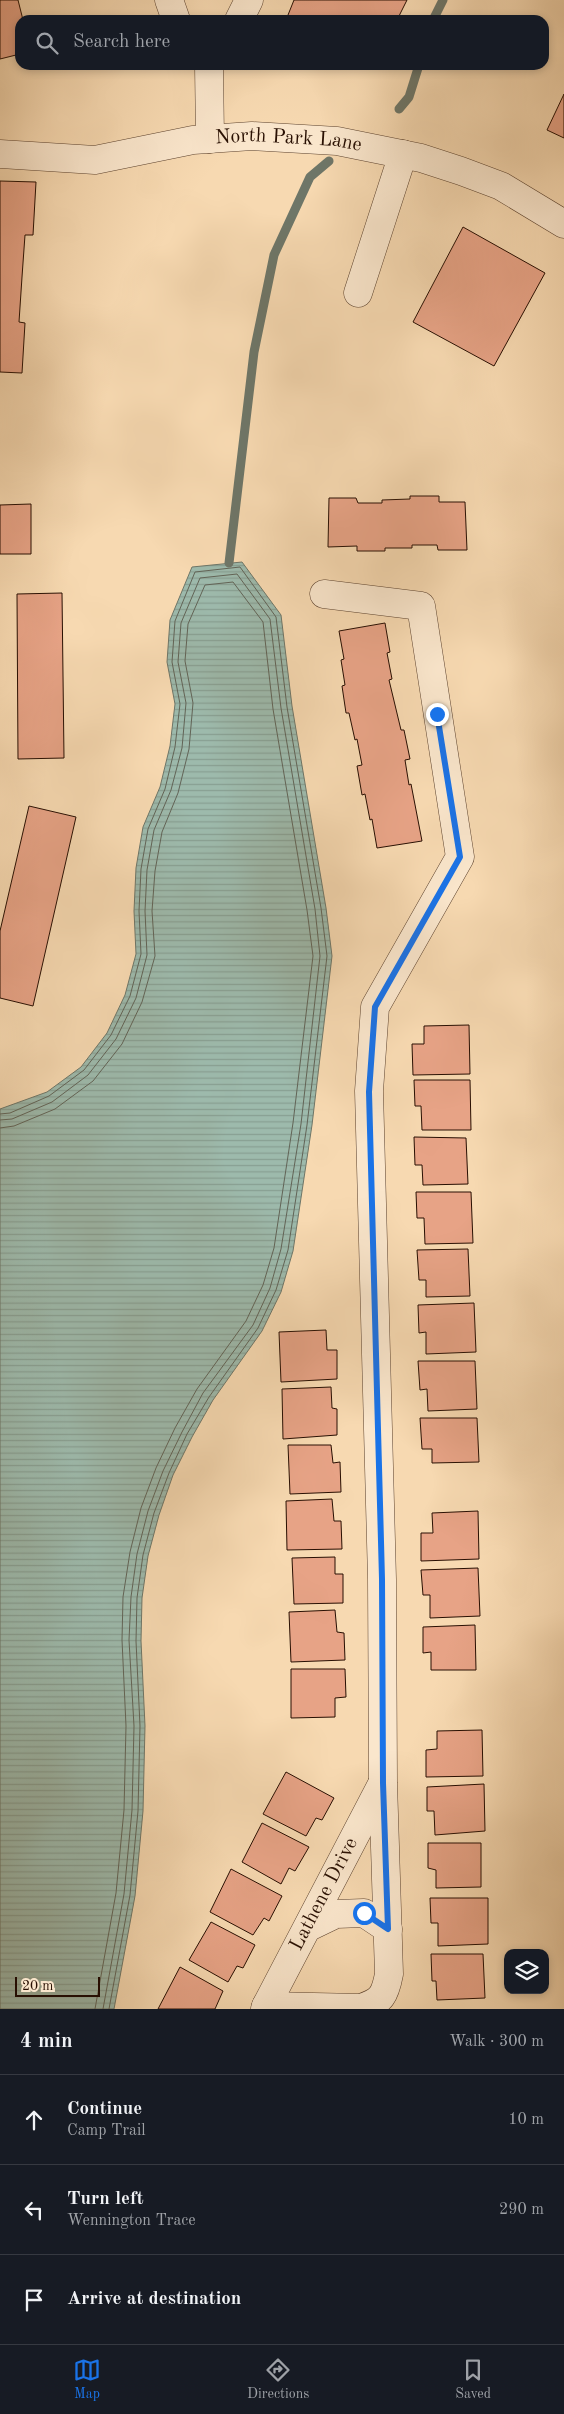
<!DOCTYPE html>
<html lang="en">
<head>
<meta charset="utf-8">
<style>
	body { margin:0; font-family:"Old Standard TT",serif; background:#242831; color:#f1f3f6 }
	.controls { position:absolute; right:15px; bottom:15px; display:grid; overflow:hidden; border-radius:10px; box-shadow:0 2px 8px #0003 }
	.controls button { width:45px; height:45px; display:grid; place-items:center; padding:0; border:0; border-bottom:1px solid #363941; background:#171b24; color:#f1f3f6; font:25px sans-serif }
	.scale { position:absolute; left:15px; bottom:12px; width:85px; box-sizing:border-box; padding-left:5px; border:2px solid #280f02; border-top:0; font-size:14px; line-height:18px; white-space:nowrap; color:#280f02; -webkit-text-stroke:4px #fae6cc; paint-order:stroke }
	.stop { position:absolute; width:15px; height:15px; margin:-11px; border:4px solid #1a73e8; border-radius:50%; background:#fff }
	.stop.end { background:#1a73e8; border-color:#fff; box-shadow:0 1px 5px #0008 }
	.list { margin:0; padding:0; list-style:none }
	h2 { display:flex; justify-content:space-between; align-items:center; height:65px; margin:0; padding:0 20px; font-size:21px }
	h2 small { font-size:16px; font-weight:400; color:#9ea1a6 }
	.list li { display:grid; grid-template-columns:32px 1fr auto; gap:15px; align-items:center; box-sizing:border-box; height:90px; padding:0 20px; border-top:1px solid #363941 }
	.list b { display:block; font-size:19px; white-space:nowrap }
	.list p { margin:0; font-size:16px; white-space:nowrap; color:#9ea1a6 }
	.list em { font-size:16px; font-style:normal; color:#9ea1a6 }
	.icon { flex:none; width:28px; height:28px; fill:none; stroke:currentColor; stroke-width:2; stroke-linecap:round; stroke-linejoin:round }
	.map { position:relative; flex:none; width:564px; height:2009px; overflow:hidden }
	.search { position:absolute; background:#171b24; box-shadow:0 2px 8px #0003; left:15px; right:15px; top:15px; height:55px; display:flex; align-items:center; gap:12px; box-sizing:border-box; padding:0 18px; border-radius:15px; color:#9ea1a6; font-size:19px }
	.sheet { height:335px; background:#171b24 }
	nav { display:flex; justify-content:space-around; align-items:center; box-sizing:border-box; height:70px; border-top:1px solid #363941; background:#171b24; font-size:14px; color:#9ea1a6 }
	nav a { display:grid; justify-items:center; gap:2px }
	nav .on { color:#1a73e8 }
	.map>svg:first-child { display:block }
</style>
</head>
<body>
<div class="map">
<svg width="564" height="2009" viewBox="0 0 564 2009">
	<defs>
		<pattern id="water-rules" width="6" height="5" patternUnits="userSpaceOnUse" patternTransform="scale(1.25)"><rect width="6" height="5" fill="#9dbaac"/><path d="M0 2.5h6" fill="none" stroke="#879f92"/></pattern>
	</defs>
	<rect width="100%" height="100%" fill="#f7d9b1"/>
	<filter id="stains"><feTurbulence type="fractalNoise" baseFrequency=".004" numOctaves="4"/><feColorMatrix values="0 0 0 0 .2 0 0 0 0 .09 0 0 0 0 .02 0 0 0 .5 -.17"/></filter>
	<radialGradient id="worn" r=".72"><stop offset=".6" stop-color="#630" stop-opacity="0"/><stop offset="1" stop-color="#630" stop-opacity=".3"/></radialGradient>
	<polygon fill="url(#water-rules)" stroke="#6e7668" points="242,562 281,615 292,706 326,908 332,956 312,1125 293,1251 281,1292 262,1331 213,1400 192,1437 173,1475 159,1515 148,1556 142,1598 141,1641 145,1726 143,1811 135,1896 114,2009 0,2009 0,1109 47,1092 81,1067 107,1033 125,995 136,954 134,911 136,868 143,827 160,787 170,746 175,704 167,662 170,620 192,567"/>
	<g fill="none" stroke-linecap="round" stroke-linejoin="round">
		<g stroke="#626457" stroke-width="1">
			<polyline points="0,1114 10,1113 49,1096 84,1070 111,1035 130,996 141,954 139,911 141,869 148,829 165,789 175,747 180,704 172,662 175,621 195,572 240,567 276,617 287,707 321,908 327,956 307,1125 288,1250 276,1290 258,1328 209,1397 187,1434 169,1473 154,1513 143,1555 137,1598 136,1641 140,1726 138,1811 130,1895 109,2009"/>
			<polyline points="0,1120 12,1119 52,1102 88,1075 116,1039 136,998 147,955 145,911 147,870 154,830 171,790 182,748 186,703 178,662 181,623 200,578 237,574 270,619 281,708 315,909 320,956 301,1124 281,1249 270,1288 253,1325 203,1393 182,1432 163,1471 148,1511 137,1554 131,1597 129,1640 134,1726 132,1810 124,1894 103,2009"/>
			<polyline points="0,1128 14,1126 55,1109 93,1081 122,1044 142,1002 155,956 152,911 155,871 162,832 178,793 189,749 193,703 185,661 188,624 205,585 233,582 263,622 273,709 307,910 313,956 293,1123 274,1248 263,1285 246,1321 197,1389 175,1428 156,1468 141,1508 130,1552 123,1597 122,1640 126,1726 124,1810 116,1893 95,2009"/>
		</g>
		<g stroke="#6e7668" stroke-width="9">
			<polyline points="433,20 443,0"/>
			<polyline points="399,109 409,97 419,65"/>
			<polyline points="229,563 254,352 274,255 310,177 329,161"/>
		</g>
	</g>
	<g fill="#e7a386" stroke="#280f02">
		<polygon points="0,0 18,0 23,20 20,20 20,54 0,59"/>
		<polygon points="294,0 407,0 397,20 286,20"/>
		<polygon points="564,94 564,138 547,130"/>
		<polygon points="0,181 36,182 33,235 25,235 22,277 19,322 25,323 22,373 0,372"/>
		<polygon points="463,227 545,273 494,366 413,322"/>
		<polygon points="410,496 439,496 439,502 465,502 467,550 438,550 437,545 412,545 412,548 385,548 385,551 357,551 357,546 328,547 329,498 356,498 358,503 382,503 382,500 410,499"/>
		<polygon points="31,504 31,554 0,554 0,505"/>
		<polygon points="62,593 64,758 18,759 17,594"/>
		<polygon points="385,623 390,652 387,653 392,679 389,680 401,730 404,730 410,759 405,760 409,785 411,784 422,841 377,848 372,819 370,820 365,794 362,795 357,766 362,765 357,739 355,740 349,713 346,713 342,686 345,685 341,660 344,659 339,631"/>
		<polygon points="29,806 76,817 33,1006 0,998 0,931"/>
		<polygon points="469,1025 470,1074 413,1075 412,1044 424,1044 424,1026"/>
		<polygon points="414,1080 470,1080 471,1130 422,1130 421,1106 415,1106"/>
		<polygon points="414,1137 466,1138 468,1184 423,1185 422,1165 415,1165"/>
		<polygon points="416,1192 471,1192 473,1243 425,1244 424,1218 417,1218"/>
		<polygon points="468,1249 470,1296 426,1297 426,1280 419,1280 417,1250"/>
		<polygon points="474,1303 476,1352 426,1354 426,1332 419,1333 418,1305"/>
		<polygon points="326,1330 327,1350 337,1350 337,1379 281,1382 279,1332"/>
		<polygon points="418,1361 475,1361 477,1409 428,1411 427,1389 420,1390"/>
		<polygon points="331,1387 332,1408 337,1409 337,1435 283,1439 282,1389"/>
		<polygon points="420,1418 477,1418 479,1462 432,1463 432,1449 422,1449"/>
		<polygon points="288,1445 331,1445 333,1463 340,1462 341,1492 290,1494"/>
		<polygon points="332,1499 334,1521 341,1521 342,1549 287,1550 286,1501"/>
		<polygon points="478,1511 479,1559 421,1561 421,1533 433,1533 432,1513"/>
		<polygon points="335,1557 335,1574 343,1574 343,1603 294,1604 292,1558"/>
		<polygon points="478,1568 480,1616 430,1618 430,1595 423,1595 421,1570"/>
		<polygon points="335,1610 337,1632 344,1633 345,1660 291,1662 289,1612"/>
		<polygon points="475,1625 476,1670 431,1670 431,1652 423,1653 423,1627"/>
		<polygon points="291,1669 345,1669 346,1697 335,1698 335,1717 291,1718"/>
		<polygon points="482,1730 483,1776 426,1777 426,1750 437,1749 437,1731"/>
		<polygon points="286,1772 334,1798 322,1820 316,1818 306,1836 263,1814"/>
		<polygon points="484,1784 485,1831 435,1835 434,1811 427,1811 427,1787"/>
		<polygon points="262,1823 309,1847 295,1871 289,1868 281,1884 242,1862"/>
		<polygon points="428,1843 481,1843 481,1887 436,1888 436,1870 428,1868"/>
		<polygon points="231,1869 282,1896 269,1921 264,1918 253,1935 210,1912"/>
		<polygon points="430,1898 488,1898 488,1944 438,1946 438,1923 431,1923"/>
		<polygon points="211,1922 255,1945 243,1968 237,1966 228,1982 189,1960"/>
		<polygon points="431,1954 483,1954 485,1998 437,2000 436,1981 432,1981"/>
		<polygon points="180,1967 223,1991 215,2009 158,2009"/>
	</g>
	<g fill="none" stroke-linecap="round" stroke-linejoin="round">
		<defs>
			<g id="street">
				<polyline points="169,0 176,20"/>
				<polyline points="239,20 249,0"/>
				<polyline points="209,65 210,139"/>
				<path id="s1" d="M0,154l95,6 98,-20 59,-4 85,5 84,17 40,13 40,15 63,38"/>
				<polyline points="358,293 403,154"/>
				<polyline points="309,1927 336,1914 364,1913 388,1929"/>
				<path id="s2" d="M266,2006l116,-222"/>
				<path d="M265,2009l1,-3 95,2c21,-7 24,-13 28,-34l-6,-191 -1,-204 -13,-488 6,-84 85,-150 -39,-251 -97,-12"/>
			</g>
		</defs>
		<use href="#street" stroke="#5c422e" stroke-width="29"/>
		<use href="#street" stroke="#fae6cc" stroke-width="28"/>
	</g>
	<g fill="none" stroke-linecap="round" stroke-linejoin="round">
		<polyline stroke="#1a73e8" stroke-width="6" points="364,1913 388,1929 383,1783 382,1579 369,1092 375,1007 460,857 437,714"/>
	</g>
	<g text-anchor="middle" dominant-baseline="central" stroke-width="4" stroke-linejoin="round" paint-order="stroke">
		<g font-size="20" fill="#280f02" stroke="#fae6cc">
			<text stroke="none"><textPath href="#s1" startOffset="291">North Park Lane</textPath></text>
			<text stroke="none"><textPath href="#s2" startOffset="126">Lathene Drive</textPath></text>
		</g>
	</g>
	<rect width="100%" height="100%" filter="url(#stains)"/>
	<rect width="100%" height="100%" fill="url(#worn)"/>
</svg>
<div class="controls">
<button><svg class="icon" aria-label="layers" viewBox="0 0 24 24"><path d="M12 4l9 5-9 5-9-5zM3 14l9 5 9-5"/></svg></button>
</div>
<div class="scale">20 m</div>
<div class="stop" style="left:364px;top:1913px"></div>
<div class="stop end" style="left:437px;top:714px"></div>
<div class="search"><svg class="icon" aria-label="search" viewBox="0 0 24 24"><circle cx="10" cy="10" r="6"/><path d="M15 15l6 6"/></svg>Search here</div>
</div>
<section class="sheet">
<h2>4 min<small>Walk · 300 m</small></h2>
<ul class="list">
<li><svg class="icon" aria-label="ahead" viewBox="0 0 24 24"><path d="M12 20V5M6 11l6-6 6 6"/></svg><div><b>Continue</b><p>Camp Trail</p></div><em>10 m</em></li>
<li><svg class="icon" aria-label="left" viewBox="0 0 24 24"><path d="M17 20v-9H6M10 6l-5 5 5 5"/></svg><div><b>Turn left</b><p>Wennington Trace</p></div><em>290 m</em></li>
<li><svg class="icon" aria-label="arrive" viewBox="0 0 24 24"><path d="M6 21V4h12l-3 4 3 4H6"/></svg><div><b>Arrive at destination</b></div></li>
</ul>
</section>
<nav>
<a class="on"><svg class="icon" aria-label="map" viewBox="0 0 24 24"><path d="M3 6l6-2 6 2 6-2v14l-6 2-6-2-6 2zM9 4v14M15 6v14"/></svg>Map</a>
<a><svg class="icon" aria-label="directions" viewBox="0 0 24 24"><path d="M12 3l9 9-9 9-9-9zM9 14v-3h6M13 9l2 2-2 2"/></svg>Directions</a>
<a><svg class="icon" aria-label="saved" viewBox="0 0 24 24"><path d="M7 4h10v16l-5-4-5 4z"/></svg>Saved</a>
</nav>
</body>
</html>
